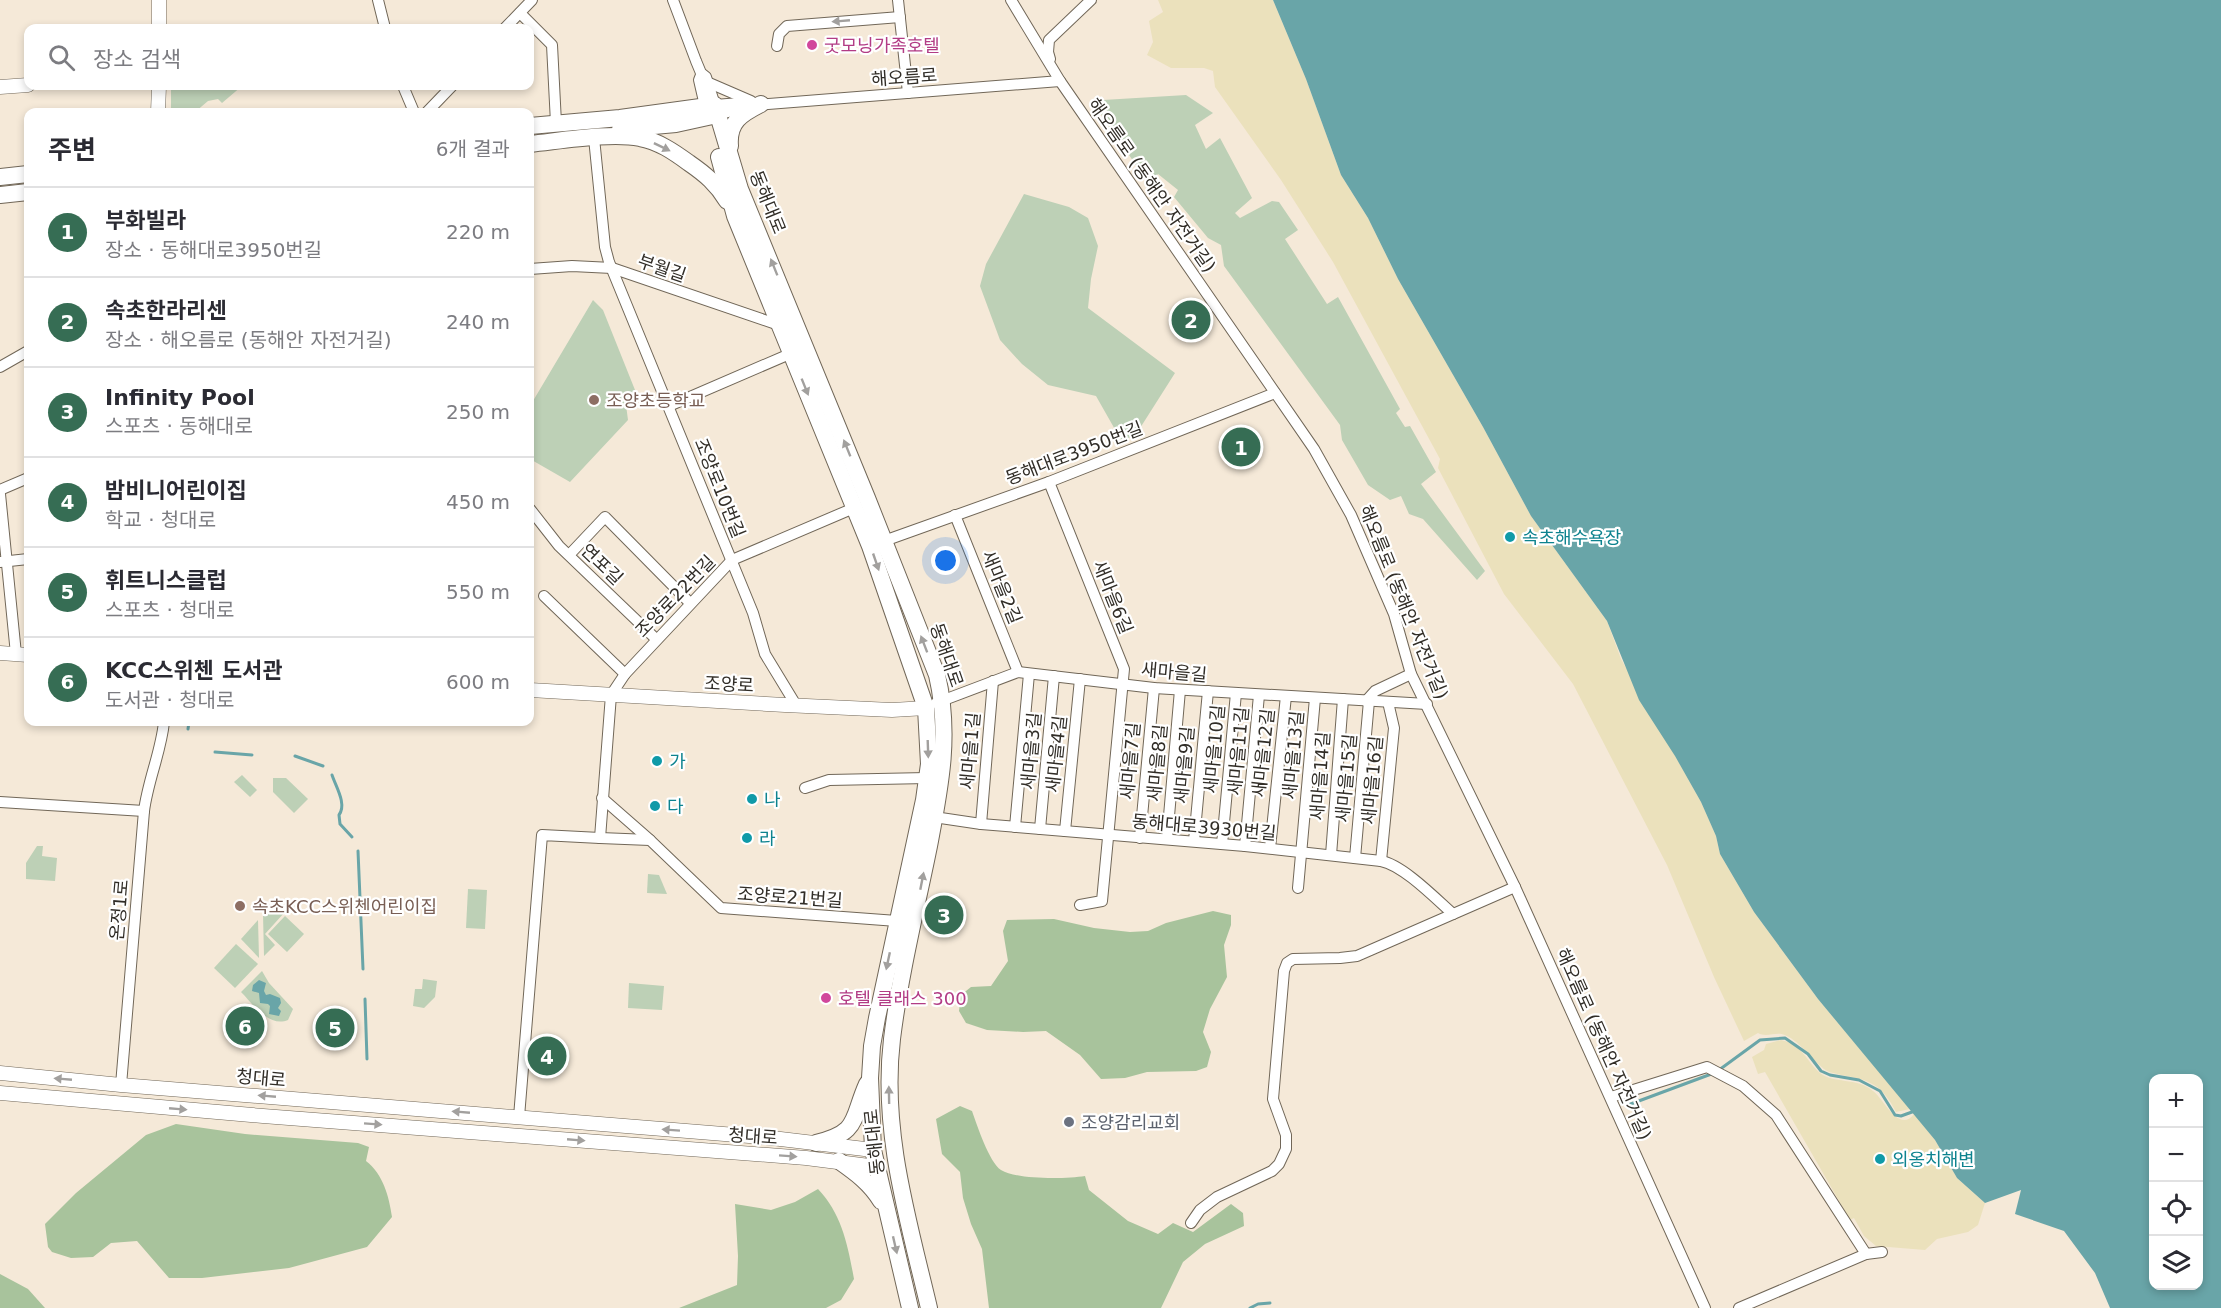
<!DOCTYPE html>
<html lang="ko">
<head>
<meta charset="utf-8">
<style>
	body { margin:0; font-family:"DejaVu Sans","Noto Sans KR",sans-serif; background:#f7f7f7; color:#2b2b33 }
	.controls { position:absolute; right:18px; bottom:18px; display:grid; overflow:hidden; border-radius:12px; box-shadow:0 3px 9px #0003 }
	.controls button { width:54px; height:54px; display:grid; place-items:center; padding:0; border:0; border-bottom:2px solid #e1e1e2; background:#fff; color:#2b2b33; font:30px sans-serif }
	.you { position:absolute; left:946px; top:561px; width:21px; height:21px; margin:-15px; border:4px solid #fff; border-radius:50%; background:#1a73e8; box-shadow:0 0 0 9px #1a73e833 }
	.badge { display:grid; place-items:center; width:39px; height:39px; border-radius:50%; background:#366d54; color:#fff; font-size:20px; font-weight:700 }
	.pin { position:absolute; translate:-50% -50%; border:3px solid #fff; box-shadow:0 2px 6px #0006 }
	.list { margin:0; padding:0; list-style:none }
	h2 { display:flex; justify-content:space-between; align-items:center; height:78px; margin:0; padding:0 24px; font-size:26px }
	h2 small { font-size:20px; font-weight:400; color:#7c7c81 }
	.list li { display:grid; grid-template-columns:39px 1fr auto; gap:18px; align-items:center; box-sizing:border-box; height:90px; padding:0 24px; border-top:2px solid #e1e1e2 }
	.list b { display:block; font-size:22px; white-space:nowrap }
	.list p { margin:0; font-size:20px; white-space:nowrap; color:#7c7c81 }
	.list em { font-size:20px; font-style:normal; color:#7c7c81 }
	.icon { flex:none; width:33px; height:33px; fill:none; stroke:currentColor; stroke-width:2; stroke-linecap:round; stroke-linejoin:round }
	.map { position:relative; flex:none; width:2221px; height:1308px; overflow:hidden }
	.search { position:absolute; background:#fff; box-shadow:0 3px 9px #0003; left:24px; top:24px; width:510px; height:66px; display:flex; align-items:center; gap:15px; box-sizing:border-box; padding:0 21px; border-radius:12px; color:#7c7c81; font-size:22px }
	.panel { position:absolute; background:#fff; box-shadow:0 3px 9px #0003; left:24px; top:108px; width:510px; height:618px; border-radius:12px }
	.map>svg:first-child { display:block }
</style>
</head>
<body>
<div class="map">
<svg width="2221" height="1308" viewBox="0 0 2221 1308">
	<rect width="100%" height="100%" fill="#f5e9d8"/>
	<g fill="#bdd0b6">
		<polygon points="171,86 242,86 222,103 218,99 208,101 195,112 171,112"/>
		<polygon points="1186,95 1213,113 1195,125 1206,149 1220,138 1252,198 1235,213 1240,218 1272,201 1279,202 1298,230 1285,239 1327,304 1338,297 1400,409 1396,413 1405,427 1410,426 1436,472 1421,484 1485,571 1477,580 1423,519 1409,514 1401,496 1390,500 1368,485 1342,440 1340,425 1224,266 1221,245 1208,238 1174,197 1178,190 1158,174 1149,184 1098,110 1098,104 1103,100"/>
		<polygon points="1024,194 1069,207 1088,218 1098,246 1091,279 1088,308 1175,373 1135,436 1121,440 1096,396 1048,385 1022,364 1000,340 980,286 986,264"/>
		<polygon points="593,300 603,310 639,400 626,405 628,420 570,482 530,459 530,406"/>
		<polygon points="242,775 257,790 250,797 234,782"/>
		<polygon points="273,778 286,778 308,799 294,813 273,792"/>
		<polygon points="37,846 43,846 42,856 57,858 55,881 26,879 26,863"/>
		<polygon points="648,874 659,875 667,894 647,893"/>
		<polygon points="468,889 487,890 485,929 466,928"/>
		<polygon points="274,903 284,913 265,934 275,945 264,956 263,914"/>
		<polygon points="285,916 304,934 287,952 268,934"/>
		<polygon points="258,920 259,958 241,939"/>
		<polygon points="236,944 258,964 235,988 214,968"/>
		<path d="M262,971l7,12 24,26 -5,11c-19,8 -35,-16 -47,-28z"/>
		<polygon points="423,979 437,981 435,997 424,1008 413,1006 415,989 422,989"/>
		<polygon points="629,983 664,986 662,1010 628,1008"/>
	</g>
	<g fill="#a8c39c">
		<polygon points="1213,911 1231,915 1231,925 1224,945 1227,977 1210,1009 1203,1032 1211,1052 1207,1067 1196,1071 1147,1072 1125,1078 1101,1079 1080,1055 1046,1031 1023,1032 987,1030 966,1023 959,1011 961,995 971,987 991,986 1008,961 1003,931 1007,920 1054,919 1094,928 1130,932 1148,931 1166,923"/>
		<path d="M960,1106l12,5c5,14 17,51 29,59 17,10 65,9 84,6l4,14 39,31 30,13 15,-11 20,9 38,-28 12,9 1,13 -39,18 -22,18 -22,46h-172l-7,-59 -11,-25 -8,-26 -3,-26 -18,-18 -6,-35z"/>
		<path d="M176,1124l69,10 113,9 11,4 -3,14c17,13 23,35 26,56l-25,30 -78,21 -87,10h-33l-32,-37 -26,2 -18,14 -22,1 -19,-6 -4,-5 -3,-23 31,-31 70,-58z"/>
		<path d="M818,1189c24,25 30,57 36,90l-13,21 -15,8h-147l58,-23 1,-29 -3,-52 36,6 24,-8z"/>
		<polygon points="0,1274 28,1289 45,1308 0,1308"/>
	</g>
	<g fill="#ebe1bc">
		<path d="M1158,0h115l33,79 35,96 27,43 30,61 85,148 48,89 76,105 14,38 80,143 15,34 4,18 34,58 64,87 92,110 -14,3c-14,-27 -25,-32 -55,-37 -6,-2 -12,-2 -17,-6 -13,-10 -22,-26 -39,-34 -9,-4 -18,3 -27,-2l-14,8 -30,-64 -47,-112 -94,-181 -69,-90 -66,-126 2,-9 -107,-197 -52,-82 -66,-93 -2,-16 -9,-3h-33l-24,-13 6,-13 -4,-21 14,-9z"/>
		<path d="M1781,1040c21,4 26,22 39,33 13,11 37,4 53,18 11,8 26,43 41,23l21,26 22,38 28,25 -7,22 -10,7 -31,7 -12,11 -49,-4 -12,-10 -10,-18 -4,2 -85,-148 -7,2 -6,-17 12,-7 2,-6z"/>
	</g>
	<g fill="#69a5a8" fill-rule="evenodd">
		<path d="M1273,0h948v1308h-111l-15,-35 -31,-42 -49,-17 6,-24 -36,13 -28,-25 -22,-38 -117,-141 -64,-87 -34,-58 -4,-18 -15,-34 -26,-46 -36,-56 -32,-79 -76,-105 -48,-89 -85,-148 -30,-61 -27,-43 -35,-96zM2154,1078h44v208h-44z"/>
		<polygon points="259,980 266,983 264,991 266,995 270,994 280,998 281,1003 278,1008 281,1011 279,1016 269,1014 270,1006 268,1004 260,1003 259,993 252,991 253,985"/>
	</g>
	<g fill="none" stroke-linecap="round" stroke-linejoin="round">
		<g stroke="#69a5a8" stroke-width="3">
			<polyline points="188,729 189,722"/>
			<polyline points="215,752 252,755"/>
			<polyline points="295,756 323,766"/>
			<path d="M332,775c4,12 15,29 7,40l1,9 12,13"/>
			<polyline points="358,851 363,969"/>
			<polyline points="365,999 367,1059"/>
			<polyline points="1719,1070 1760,1040 1785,1038 1808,1054 1821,1071 1830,1075 1859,1080 1880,1091 1895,1115 1901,1116 1912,1112"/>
			<polyline points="1628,1105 1714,1073"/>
			<polyline points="1250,1308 1258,1304 1270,1303"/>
		</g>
		<defs>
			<g id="minor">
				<polyline points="378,0 385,28"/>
				<polyline points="673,0 696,61 701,73 706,77 715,105 740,103 756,105 1060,81"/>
				<polyline points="898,0 908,93"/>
				<polyline points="1011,0 1060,81 1314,449 1351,515 1394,614 1411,674 1515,887 1705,1308"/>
				<polyline points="520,13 552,45 556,123"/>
				<polyline points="505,28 532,0"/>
				<polyline points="777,46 779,34 787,26 900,17"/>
				<polyline points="1050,59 1048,52 1049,40 1091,0"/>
				<polyline points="701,75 699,80 705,106"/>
				<polyline points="707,82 751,101"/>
				<polyline points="403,86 414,112"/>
				<polyline points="427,112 452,86"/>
				<polyline points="717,115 747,107"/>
				<polyline points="594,138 605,247 609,262 753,613 765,654 796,705"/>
				<polyline points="530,269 572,266 612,268 779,325"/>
				<polyline points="0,367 28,351"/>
				<polyline points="669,406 792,353"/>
				<polyline points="1049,482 1124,669 1102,901 1080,905"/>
				<polyline points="0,490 28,478"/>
				<polyline points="0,494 16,654"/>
				<polyline points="854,508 732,560 625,674 611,695 600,838 650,840 721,908 897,921"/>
				<polyline points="530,509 559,546 656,639"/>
				<polyline points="955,515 1018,672"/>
				<polyline points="884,541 1049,482 1275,393"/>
				<polyline points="570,554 605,517 690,603"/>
				<polyline points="0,562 28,559"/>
				<polyline points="544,596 625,674"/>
				<polyline points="1366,701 1375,691 1411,674"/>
				<polyline points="936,703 1018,672 1154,688 1427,704"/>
				<polyline points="805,788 829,780 927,778"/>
				<polyline points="602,798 650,840"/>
				<polyline points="0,802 144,811"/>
				<path d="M934,817l47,7 264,22 136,15c22,4 55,38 72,53"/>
				<polyline points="981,824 993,681"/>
				<polyline points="1015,827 1029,674"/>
				<polyline points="1040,829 1054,676"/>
				<polyline points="1065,831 1080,679"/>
				<polyline points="1140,838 1154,688"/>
				<polyline points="1167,839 1180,690"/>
				<polyline points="1194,841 1208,691"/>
				<polyline points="1222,844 1236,693"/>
				<polyline points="1245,846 1259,695"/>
				<polyline points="1270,848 1286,696"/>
				<polyline points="1331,855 1343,699"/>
				<polyline points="1355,858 1369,701"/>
				<polyline points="1381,861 1394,728 1388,702"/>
				<polyline points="1298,888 1315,698"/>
				<path d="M121,1085l23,-274c4,-31 17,-59 20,-89"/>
				<polyline points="1611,1097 1707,1067 1743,1086 1776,1115 1866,1254"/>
				<polyline points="519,1117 542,835 600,838"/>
				<polyline points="1191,1223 1200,1210 1217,1197 1272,1171 1279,1164 1286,1149 1286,1135 1273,1099 1284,971 1287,963 1293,959 1340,958 1357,956 1515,887"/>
				<polyline points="1739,1308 1866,1254 1882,1252"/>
			</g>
			<g id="tertiary">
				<polyline points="159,28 159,0"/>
				<polyline points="0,87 28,85"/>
				<polyline points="158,112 159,86"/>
				<polyline points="0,653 28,655"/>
				<polyline points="530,690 785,705 892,710 926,708"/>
				<polyline points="0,1073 121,1085 772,1138 873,1150"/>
				<polyline points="0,1093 263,1116 806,1158 877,1167"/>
			</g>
			<g id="primary">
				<path d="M530,126l90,-8 95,-13 25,84 127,309 70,177c14,60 3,113 -8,171 -13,64 -29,128 -37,193 -11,92 16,180 37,269"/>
				<polyline points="620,129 676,124 717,115"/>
				<path d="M530,144c30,-3 81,-12 110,-6 18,3 34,14 49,25 16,11 28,21 38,38"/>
				<path d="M730,146c-2,-24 11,-32 31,-42"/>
				<polyline points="719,157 735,216 870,546 926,708 929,764 924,800 877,1018 872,1046 870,1078 873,1150 910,1308"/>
				<polyline points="0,177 28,174"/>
				<polyline points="0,195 28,192"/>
				<path d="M816,1143c44,-11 35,-23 51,-59"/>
				<path d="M839,1161c17,12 31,22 42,40"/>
			</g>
		</defs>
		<use href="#minor" stroke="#716758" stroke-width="12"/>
		<use href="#tertiary" stroke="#716758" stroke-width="15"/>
		<use href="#primary" stroke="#716758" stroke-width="18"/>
		<use href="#minor" stroke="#fff" stroke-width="10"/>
		<use href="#tertiary" stroke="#fff" stroke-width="14"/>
		<use href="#primary" stroke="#fff" stroke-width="16"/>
	</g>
	<defs><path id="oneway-solid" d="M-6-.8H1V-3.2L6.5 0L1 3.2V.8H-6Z" transform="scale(1.5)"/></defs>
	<g fill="#a2a09e">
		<use href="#oneway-solid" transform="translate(841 21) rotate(175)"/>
		<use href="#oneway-solid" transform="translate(662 147) rotate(26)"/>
		<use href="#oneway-solid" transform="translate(774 267) rotate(-112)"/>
		<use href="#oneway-solid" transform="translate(805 387) rotate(68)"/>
		<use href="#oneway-solid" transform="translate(847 448) rotate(-112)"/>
		<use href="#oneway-solid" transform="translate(876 562) rotate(71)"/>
		<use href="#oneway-solid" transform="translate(924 644) rotate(-111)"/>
		<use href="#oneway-solid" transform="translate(928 749) rotate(88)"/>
		<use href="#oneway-solid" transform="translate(922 881) rotate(-79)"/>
		<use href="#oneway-solid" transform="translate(888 961) rotate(102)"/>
		<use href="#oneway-solid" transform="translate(63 1079) rotate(-175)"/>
		<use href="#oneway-solid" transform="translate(889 1095) rotate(-91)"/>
		<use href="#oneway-solid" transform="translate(267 1096) rotate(-175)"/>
		<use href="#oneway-solid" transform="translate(178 1109) rotate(5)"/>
		<use href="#oneway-solid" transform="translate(461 1112) rotate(-175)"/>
		<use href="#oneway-solid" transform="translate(373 1124) rotate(4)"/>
		<use href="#oneway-solid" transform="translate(671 1130) rotate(-176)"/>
		<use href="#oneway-solid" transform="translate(576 1140) rotate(5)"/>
		<use href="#oneway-solid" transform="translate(788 1156) rotate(4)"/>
		<use href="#oneway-solid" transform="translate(895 1245) rotate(77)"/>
	</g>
	<g fill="#d1479c" stroke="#fff" stroke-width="2">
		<circle cx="812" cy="45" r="6"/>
		<circle cx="826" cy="998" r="6"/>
	</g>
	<g fill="#8d6e63" stroke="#fff" stroke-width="2">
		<circle cx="594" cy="400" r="6"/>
		<circle cx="240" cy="906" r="6"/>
	</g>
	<g fill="#0f9aa8" stroke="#fff" stroke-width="2">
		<circle cx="1510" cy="537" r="6"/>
		<circle cx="657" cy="761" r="6"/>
		<circle cx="752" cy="799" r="6"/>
		<circle cx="655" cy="806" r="6"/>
		<circle cx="747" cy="838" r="6"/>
		<circle cx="1880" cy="1159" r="6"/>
	</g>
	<circle fill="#6b7280" stroke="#fff" stroke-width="2" cx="1069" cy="1122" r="6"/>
	<g text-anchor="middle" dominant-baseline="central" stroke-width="4.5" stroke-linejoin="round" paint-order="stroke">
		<g font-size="18" fill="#b23c85" stroke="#fff" text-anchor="start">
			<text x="824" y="45">굿모닝가족호텔</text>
			<text x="838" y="998">호텔 클래스 300</text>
		</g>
		<g font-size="18" fill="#312d27" stroke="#fff">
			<text transform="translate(904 77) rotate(-4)">해오름로</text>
			<text transform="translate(1152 185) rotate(55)">해오름로 (동해안 자전거길)</text>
			<text transform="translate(768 202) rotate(68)">동해대로</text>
			<text transform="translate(662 268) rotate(19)">부월길</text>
			<text transform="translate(1074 453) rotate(-21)">동해대로3950번길</text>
			<text transform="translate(720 488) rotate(68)">조양로10번길</text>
			<text transform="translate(602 564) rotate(44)">연포길</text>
			<text transform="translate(1002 587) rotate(68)">새마을2길</text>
			<text transform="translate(675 596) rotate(-46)">조양로22번길</text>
			<text transform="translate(1113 597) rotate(68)">새마을6길</text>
			<text transform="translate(1404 602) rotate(68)">해오름로 (동해안 자전거길)</text>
			<text transform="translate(947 655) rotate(71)">동해대로</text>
			<text transform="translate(1174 672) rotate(5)">새마을길</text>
			<text transform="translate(729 684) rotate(3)">조양로</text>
			<text transform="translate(1214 749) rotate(-85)">새마을10길</text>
			<text transform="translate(970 751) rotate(-85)">새마을1길</text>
			<text transform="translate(1031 751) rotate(-85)">새마을3길</text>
			<text transform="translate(1238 751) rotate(-85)">새마을11길</text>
			<text transform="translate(1263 753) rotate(-84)">새마을12길</text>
			<text transform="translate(1056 754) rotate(-84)">새마을4길</text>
			<text transform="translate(1293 755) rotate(-85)">새마을13길</text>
			<text transform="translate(1130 761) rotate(-85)">새마을7길</text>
			<text transform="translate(1157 763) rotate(-85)">새마을8길</text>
			<text transform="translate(1184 765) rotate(-85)">새마을9길</text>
			<text transform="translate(1320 776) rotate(-86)">새마을14길</text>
			<text transform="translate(1346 778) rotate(-85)">새마을15길</text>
			<text transform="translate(1372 780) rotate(-85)">새마을16길</text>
			<text transform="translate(1204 827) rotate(5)">동해대로3930번길</text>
			<text transform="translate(790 897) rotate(4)">조양로21번길</text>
			<text transform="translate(119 910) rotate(-85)">온정1로</text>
			<text transform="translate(1604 1044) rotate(66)">해오름로 (동해안 자전거길)</text>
			<text transform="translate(261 1078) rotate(5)">청대로</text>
			<text transform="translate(753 1136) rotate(4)">청대로</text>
			<text transform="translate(874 1142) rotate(-96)">동해대로</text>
		</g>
		<g font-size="18" fill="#785e54" stroke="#fff" text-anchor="start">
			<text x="606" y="400">조양초등학교</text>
			<text x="252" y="906">속초KCC스위첸어린이집</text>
		</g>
		<g font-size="18" fill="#0d838f" stroke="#fff" text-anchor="start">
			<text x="1522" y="537">속초해수욕장</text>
			<text x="669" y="761">가</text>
			<text x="764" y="799">나</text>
			<text x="667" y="806">다</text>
			<text x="759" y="838">라</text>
			<text x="1892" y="1159">외옹치해변</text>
		</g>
		<g font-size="18" fill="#5b616d" stroke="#fff" text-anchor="start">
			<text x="1081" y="1122">조양감리교회</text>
		</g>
	</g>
</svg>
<div class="controls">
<button>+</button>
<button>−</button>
<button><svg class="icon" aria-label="locate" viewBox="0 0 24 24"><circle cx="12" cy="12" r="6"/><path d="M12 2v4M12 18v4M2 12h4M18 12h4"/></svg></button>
<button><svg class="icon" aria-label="layers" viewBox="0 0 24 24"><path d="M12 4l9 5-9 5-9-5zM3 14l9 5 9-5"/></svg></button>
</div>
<div class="you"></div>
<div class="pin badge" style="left:1241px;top:447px">1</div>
<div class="pin badge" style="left:1191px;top:320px">2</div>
<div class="pin badge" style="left:944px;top:915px">3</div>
<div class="pin badge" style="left:547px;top:1056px">4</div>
<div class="pin badge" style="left:335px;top:1028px">5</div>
<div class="pin badge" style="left:245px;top:1026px">6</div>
<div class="search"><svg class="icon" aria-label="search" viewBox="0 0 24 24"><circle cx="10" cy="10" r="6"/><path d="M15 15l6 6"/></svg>장소 검색</div>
<section class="panel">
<h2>주변<small>6개 결과</small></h2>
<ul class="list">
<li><span class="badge">1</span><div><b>부화빌라</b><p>장소 · 동해대로3950번길</p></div><em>220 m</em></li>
<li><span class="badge">2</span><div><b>속초한라리센</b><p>장소 · 해오름로 (동해안 자전거길)</p></div><em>240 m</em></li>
<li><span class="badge">3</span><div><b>Infinity Pool</b><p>스포츠 · 동해대로</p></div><em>250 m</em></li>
<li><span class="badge">4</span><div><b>밤비니어린이집</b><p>학교 · 청대로</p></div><em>450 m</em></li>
<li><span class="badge">5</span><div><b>휘트니스클럽</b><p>스포츠 · 청대로</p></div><em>550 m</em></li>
<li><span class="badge">6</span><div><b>KCC스위첸 도서관</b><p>도서관 · 청대로</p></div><em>600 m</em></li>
</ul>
</section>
</div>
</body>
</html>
